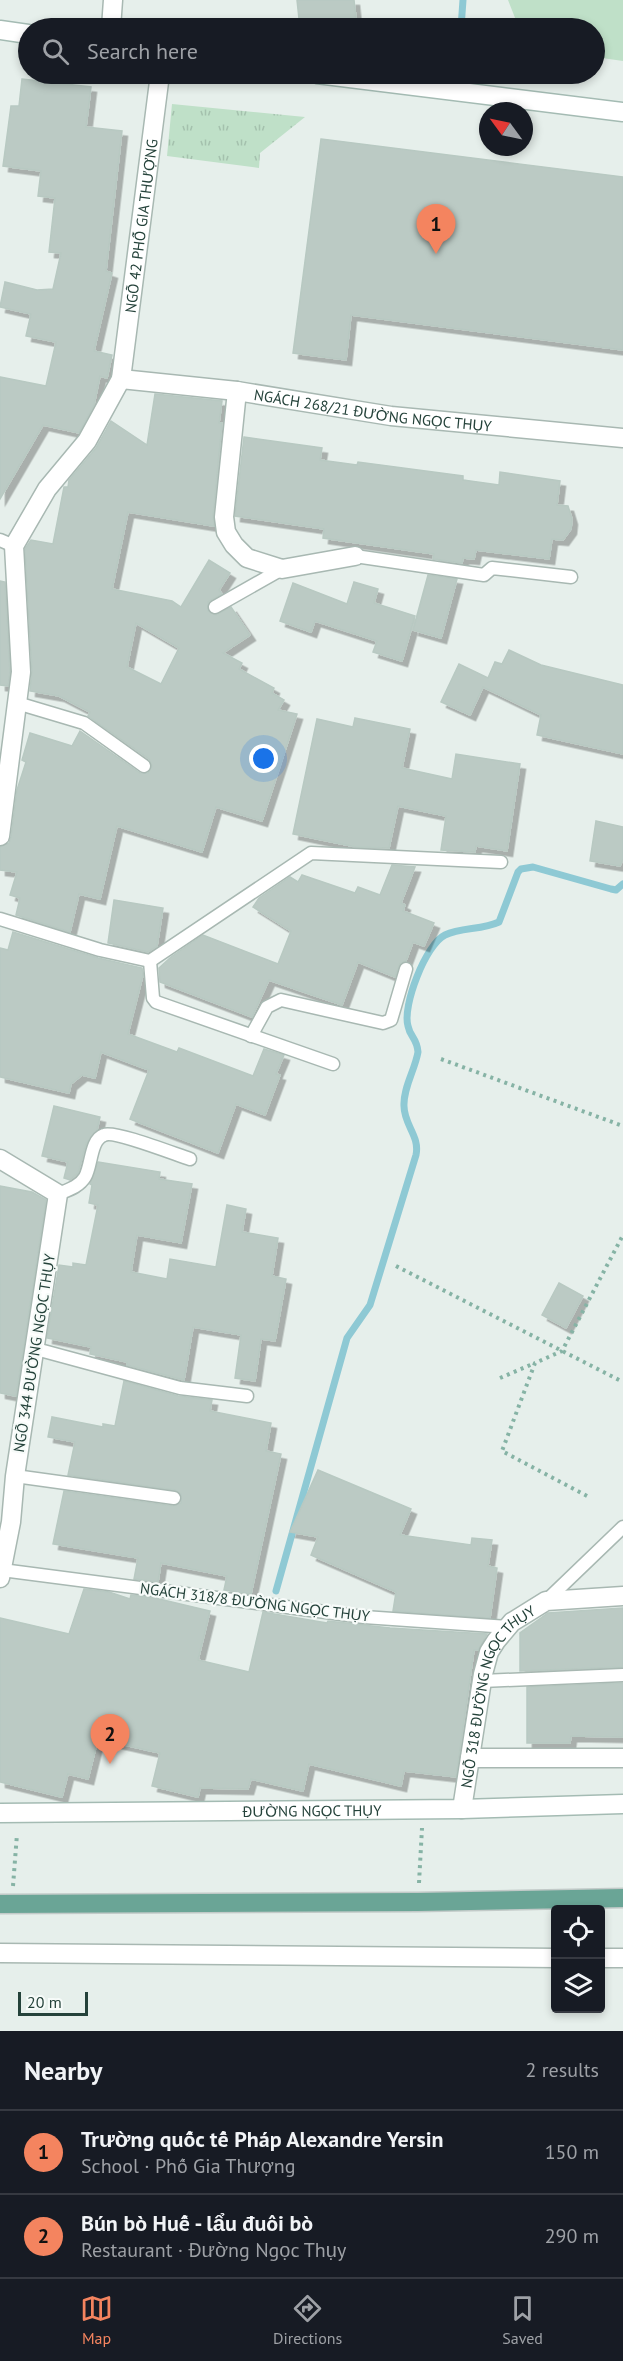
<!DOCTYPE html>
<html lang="en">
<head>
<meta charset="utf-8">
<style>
	body { margin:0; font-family:"PT Sans",sans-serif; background:#20242c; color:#f1f3f6 }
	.controls { position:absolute; right:18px; bottom:18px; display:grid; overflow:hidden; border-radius:6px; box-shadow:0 3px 9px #0003 }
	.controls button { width:54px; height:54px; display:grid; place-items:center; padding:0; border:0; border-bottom:2px solid #363941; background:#171b24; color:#f1f3f6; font:30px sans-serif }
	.compass { position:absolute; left:479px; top:102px; width:54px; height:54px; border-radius:50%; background:#171b24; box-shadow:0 3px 9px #0003; rotate:303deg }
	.scale { position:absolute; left:18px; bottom:15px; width:70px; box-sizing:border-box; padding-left:6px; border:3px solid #24423a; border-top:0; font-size:16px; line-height:21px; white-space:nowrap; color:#24423a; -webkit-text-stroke:4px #f7fbf9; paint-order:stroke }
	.you { position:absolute; left:264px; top:759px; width:21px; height:21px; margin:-15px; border:4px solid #fff; border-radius:50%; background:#1a73e8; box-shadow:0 0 0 9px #1a73e833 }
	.badge { display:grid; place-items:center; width:39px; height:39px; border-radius:50%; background:#f4845f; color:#111; font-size:20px; font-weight:700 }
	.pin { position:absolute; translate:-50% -50px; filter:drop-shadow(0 2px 3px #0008) }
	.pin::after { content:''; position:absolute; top:32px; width:21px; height:18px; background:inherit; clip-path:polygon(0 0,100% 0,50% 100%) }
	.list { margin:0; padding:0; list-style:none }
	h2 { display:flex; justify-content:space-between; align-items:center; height:78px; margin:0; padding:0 24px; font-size:26px }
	h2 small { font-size:20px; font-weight:400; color:#9ea1a6 }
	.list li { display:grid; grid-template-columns:39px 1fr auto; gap:18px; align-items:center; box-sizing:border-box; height:84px; padding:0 24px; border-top:2px solid #363941 }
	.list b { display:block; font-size:22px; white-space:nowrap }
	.list p { margin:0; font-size:20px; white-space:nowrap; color:#9ea1a6 }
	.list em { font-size:20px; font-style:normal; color:#9ea1a6 }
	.icon { flex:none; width:33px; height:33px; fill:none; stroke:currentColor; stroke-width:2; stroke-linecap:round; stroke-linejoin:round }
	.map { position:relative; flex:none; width:623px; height:2031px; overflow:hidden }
	.search { position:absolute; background:#171b24; box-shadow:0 3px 9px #0003; left:18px; right:18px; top:18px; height:66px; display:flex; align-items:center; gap:15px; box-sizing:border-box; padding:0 21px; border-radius:33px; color:#9ea1a6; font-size:22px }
	.sheet { height:246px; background:#171b24 }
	nav { display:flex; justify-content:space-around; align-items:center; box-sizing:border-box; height:84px; border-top:2px solid #363941; background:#171b24; font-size:16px; color:#9ea1a6 }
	nav a { display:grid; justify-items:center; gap:3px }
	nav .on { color:#f4845f }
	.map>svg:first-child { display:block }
</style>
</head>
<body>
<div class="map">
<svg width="623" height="2031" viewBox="0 0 623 2031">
	<defs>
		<pattern id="grass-tufts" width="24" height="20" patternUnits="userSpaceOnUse" patternTransform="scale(1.5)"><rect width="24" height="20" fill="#bfe0c8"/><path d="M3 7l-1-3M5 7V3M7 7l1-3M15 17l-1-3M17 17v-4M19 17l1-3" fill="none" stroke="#a4c1ad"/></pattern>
		<filter id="shadow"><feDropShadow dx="5.5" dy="5.5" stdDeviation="0" flood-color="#0004"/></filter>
	</defs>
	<rect width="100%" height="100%" fill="#e6efeb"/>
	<polygon fill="url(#grass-tufts)" points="172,104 305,117 260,153 259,168 167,156"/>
	<polygon fill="#bfe0c8" points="508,0 623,0 623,61 595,57 594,28 519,28"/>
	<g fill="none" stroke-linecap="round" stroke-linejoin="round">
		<g stroke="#8ec9d4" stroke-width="7">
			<polyline points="461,28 463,0"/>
			<path d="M276,1591l71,-253 23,-33 46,-150c4,-19 -12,-30 -12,-49 -1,-18 11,-36 14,-54 -1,-14 -8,-15 -10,-26 -6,-20 18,-82 37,-91 16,-8 37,-5 54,-13l19,-50 3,-3 12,-2 78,22 5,1 7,-6"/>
		</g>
	</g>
	<g fill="#bbcac4" stroke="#b8c9c2" stroke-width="1.5" fill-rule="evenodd" filter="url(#shadow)">
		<polygon points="297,0 354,0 357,28 300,28"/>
		<polygon points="22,79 91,87 86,127 122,131 106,271 112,273 94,351 112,355 107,378 100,376 94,405 79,433 43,425 0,499 0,377 46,386 56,342 26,336 31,314 0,307 5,282 37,290 53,289 61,253 49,252 55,198 38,196 41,171 3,166 11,106 19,106"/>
		<polygon points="321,139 623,177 623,350 351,315 346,360 293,353"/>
		<path d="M155,394l67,7 -3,22h3l-9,93 1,10 -86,-14 -16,77 60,12 9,6 28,-47 21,13 -11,17 3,4 -14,8v9l8,4 15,-8 19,28 -27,18 19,10 -3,6 35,19 -2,5 12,7 -6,10 19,4 -35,107 -46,-14 -14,45 -85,-26 -17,73 -21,-5 -9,38 -54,-17 4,-17 -10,-3 7,-23 -17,-2v-23l9,-4 2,-6 6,-47 9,-28 -4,-2 8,-27 42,13 8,-15 60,42h8l4,-7 -3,-7 -61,-43 2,-4 -31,-16 -29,-5 2,-20 -7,-122 6,-9 22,4 11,-57h4l1,-7 27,-32 15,-27 36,24zM136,623l43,25 -18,36 -34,-17z"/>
		<polygon points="244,437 322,448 320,460 357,465 358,462 463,476 463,480 499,485 500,472 560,481 557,505 568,506 572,519 571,529 563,540 552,539 549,559 476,550 474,559 463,558 462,563 433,559 434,554 323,538 324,529 235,516"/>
		<polygon points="428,575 457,579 441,638 413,630"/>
		<polygon points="0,581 5,582 10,672 8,686 0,685"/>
		<polygon points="354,582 378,589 374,603 415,616 402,661 373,652 377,641 315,621 311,632 280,621 293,583 347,604"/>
		<polygon points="509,650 541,665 623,685 623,754 537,735 541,715 483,687 470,715 441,702 459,664 488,678 495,662 502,664"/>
		<polygon points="355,718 410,729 402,768 452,779 456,754 520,764 507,851 476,846 475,852 441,850 446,816 398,806 389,848 356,847 293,834 317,719 353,727"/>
		<polygon points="596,821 623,827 623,859 620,866 590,861"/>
		<polygon points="392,865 415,867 401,903 405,905 403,911 434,923 424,946 413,942 406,961 400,963 395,977 358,962 342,1005 269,980 252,1017 160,982 159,968 171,957 203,935 278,964 291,931 253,907 259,898 290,877 298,882 302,875 355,893 358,887 380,895"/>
		<polygon points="114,900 163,908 157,946 148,952 108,943"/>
		<polygon points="13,932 98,958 142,968 143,975 128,1034 177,1052 179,1048 253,1076 264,1049 284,1055 276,1074 280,1075 265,1115 236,1104 218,1153 130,1119 149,1070 101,1052 95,1078 82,1075 71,1084 69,1093 0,1077 0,948 8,950"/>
		<polygon points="54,1106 100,1117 97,1130 86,1144 78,1173 70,1180 64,1178 68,1162 42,1156"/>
		<polygon points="98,1162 160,1172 159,1179 192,1184 181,1243 137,1235 131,1272 167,1279 170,1259 216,1267 227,1205 246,1209 242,1232 278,1238 272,1276 286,1279 275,1341 261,1339 255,1381 235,1378 241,1335 193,1327 184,1380 127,1365 127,1362 90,1354 91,1347 47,1338 59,1265 73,1267 73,1263 86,1265 98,1205 89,1203 92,1185 90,1184"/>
		<polygon points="0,1186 32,1192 46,1200 16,1396 0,1393"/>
		<polygon points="559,1283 583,1296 566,1328 542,1315"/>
		<polygon points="124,1381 178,1396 212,1400 210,1411 271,1423 266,1451 281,1454 251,1594 224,1590 227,1576 161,1563 158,1582 134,1579 138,1558 53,1544 64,1491 173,1506 181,1503 181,1494 175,1490 68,1475 75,1442 48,1437 52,1417 103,1427 103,1424 115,1426"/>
		<polygon points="318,1470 411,1509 400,1535 471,1545 472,1538 492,1540 488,1566 497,1568 490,1618 393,1611 396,1592 311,1555 318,1537 290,1532"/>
		<polygon points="84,1589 109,1592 130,1599 131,1595 155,1598 210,1611 198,1660 249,1672 263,1612 327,1623 328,1621 390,1628 487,1634 478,1650 474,1650 456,1777 404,1771 401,1786 309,1764 303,1791 251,1779 248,1789 200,1788 198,1797 152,1786 160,1753 98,1739 88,1779 68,1774 62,1797 0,1782 0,1618 69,1634"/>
		<polygon points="623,1608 623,1667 520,1671 520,1633 548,1613"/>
		<polygon points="623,1683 623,1737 571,1736 570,1743 527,1743 527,1687"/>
	</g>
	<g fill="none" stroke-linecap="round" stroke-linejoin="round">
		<defs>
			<g id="lane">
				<polyline points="0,540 14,546"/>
				<polyline points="355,556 484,575 492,568 571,577"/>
				<polyline points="215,607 282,569"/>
				<polyline points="17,703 84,723 144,766"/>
				<polyline points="0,919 100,950 150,961 311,853 501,862"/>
				<polyline points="150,961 153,998 156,1002 333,1064"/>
				<polyline points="251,1036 267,1007 281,1000 383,1023 391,1020 406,969"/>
				<path d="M58,1194c10,-4 21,-7 27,-17 7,-12 5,-37 19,-42 10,-5 73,20 86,24"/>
				<polyline points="36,1349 180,1388 247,1396"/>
				<polyline points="15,1476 174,1498"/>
				<polyline points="2,1570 364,1617 508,1627"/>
				<polyline points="546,1601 623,1527"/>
				<polyline points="482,1681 623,1675"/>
			</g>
			<g id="street">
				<polyline points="111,28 113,0"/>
				<path id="s1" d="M121,379l116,12 154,25 232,22"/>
				<polyline points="237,391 224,517 226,532 234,545 247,558 282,569 355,556"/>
				<path id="s2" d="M0,836l21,-164 -7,-126 33,-57 40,-48 34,-62 39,-305"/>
				<polyline points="0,1159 58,1194 15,1476 11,1522 0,1578"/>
				<polyline points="470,1758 623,1758"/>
				<path id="s3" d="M462,1809l21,-135 6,-22 7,-11 16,-19 34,-21 77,-5"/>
				<polyline points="0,1953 556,1958"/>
				<polyline points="600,1958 623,1958"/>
			</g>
			<g id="secondary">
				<polyline points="0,30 28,34"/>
				<polyline points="317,74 623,112"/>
				<path id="s4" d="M0,1813l462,-4 161,-5"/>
			</g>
			<polyline id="primary" points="0,1904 418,1902 623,1898"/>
		</defs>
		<use href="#lane" stroke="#a8b8b2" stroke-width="15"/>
		<use href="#street" stroke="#a8b8b2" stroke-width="21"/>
		<use href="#secondary" stroke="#a4bbb3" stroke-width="21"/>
		<use href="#primary" stroke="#c2cac8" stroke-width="21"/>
		<g stroke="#86b3a5" stroke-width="4" stroke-dasharray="3 4.5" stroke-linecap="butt">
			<polyline points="441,1059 623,1126"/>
			<polyline points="396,1266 623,1382"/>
			<polyline points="500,1378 535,1363"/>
			<polyline points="587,1496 502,1451 535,1363 562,1351 623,1235"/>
			<polyline points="419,1883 422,1828"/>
			<polyline points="13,1886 17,1834"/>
		</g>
		<use href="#lane" stroke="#fff" stroke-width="12"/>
		<use href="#street" stroke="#fff" stroke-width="18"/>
		<use href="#secondary" stroke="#fff" stroke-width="18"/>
		<use href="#primary" stroke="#6aa596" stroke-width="18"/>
	</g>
	<g text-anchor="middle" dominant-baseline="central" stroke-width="4.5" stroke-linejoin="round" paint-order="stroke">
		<g font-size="15" fill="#24423a" stroke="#f7fbf9">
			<text stroke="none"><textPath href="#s2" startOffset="645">NGÕ 42 PHỐ GIA THƯỢNG</textPath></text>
			<text stroke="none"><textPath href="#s1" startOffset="254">NGÁCH 268/21 ĐƯỜNG NGỌC THỤY</textPath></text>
			<text transform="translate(34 1353) rotate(-81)">NGÕ 344 ĐƯỜNG NGỌC THỤY</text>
			<text transform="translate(255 1602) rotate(7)">NGÁCH 318/8 ĐƯỜNG NGỌC THỤY</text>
			<text stroke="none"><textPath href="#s3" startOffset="122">NGÕ 318 ĐƯỜNG NGỌC THỤY</textPath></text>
			<text stroke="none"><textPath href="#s4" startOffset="312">ĐƯỜNG NGỌC THỤY</textPath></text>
		</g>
	</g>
</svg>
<div class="controls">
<button><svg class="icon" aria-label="locate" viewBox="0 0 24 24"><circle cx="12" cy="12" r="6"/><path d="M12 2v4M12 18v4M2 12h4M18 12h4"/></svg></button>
<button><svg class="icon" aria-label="layers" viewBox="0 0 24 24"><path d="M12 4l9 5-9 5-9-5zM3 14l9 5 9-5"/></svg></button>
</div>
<svg class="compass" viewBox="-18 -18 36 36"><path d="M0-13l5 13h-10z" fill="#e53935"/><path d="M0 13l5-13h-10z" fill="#9ea1a6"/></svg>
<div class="scale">20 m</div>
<div class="you"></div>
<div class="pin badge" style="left:436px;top:254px">1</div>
<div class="pin badge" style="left:110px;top:1764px">2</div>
<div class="search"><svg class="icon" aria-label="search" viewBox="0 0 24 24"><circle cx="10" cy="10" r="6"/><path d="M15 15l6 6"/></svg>Search here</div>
</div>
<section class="sheet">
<h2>Nearby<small>2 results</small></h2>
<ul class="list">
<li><span class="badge">1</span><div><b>Trường quốc tế Pháp Alexandre Yersin</b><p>School · Phố Gia Thượng</p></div><em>150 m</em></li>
<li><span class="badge">2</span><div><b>Bún bò Huế - lẩu đuôi bò</b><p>Restaurant · Đường Ngọc Thụy</p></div><em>290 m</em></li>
</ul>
</section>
<nav>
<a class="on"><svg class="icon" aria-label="map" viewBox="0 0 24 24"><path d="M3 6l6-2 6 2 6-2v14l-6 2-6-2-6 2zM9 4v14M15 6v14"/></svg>Map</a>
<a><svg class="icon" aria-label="directions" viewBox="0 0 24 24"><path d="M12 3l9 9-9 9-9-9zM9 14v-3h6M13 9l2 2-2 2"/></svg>Directions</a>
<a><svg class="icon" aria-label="saved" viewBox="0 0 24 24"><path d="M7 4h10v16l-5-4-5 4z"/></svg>Saved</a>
</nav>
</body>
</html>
